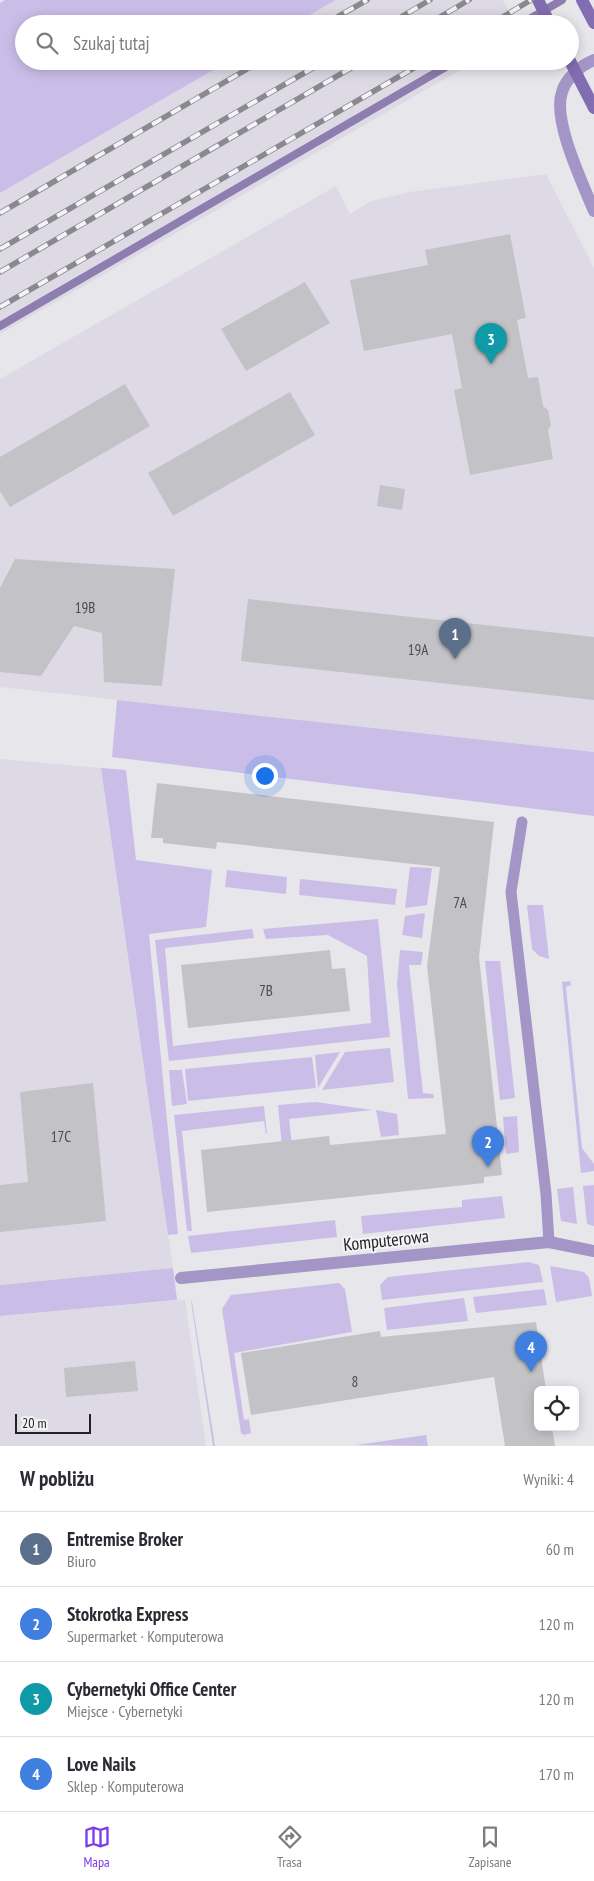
<!DOCTYPE html>
<html lang="pl">
<head>
<meta charset="utf-8">
<style>
	body { margin:0; font-family:"PT Sans Narrow",sans-serif; background:#f7f7f7; color:#2b2b33 }
	.controls { position:absolute; right:15px; bottom:15px; display:grid; overflow:hidden; border-radius:8px; box-shadow:0 2px 12px #0003 }
	.controls button { width:45px; height:45px; display:grid; place-items:center; padding:0; border:0; border-bottom:1px solid #e1e1e2; background:#fff; color:#2b2b33; font:25px sans-serif }
	.scale { position:absolute; left:15px; bottom:12px; width:76px; box-sizing:border-box; padding-left:5px; border:2px solid #232224; border-top:0; font-size:14px; line-height:18px; white-space:nowrap; color:#232224; -webkit-text-stroke:4px #f4f3f8; paint-order:stroke }
	.you { position:absolute; left:264px; top:775px; width:18px; height:18px; margin:-12px; border:4px solid #fff; border-radius:50%; background:#1a73e8; box-shadow:0 0 0 8px #1a73e833 }
	.badge { display:grid; place-items:center; width:32px; height:32px; border-radius:50%; background:#7c3aed; color:#fff; font-size:16px; font-weight:700 }
	.pin { position:absolute; translate:-50% -41px; filter:drop-shadow(0 1px 2px #0008) }
	.pin::after { content:''; position:absolute; top:26px; width:18px; height:15px; background:inherit; clip-path:polygon(0 0,100% 0,50% 100%) }
	.list { margin:0; padding:0; list-style:none }
	h2 { display:flex; justify-content:space-between; align-items:center; height:65px; margin:0; padding:0 20px; font-size:21px }
	h2 small { font-size:16px; font-weight:400; color:#7c7c81 }
	.list li { display:grid; grid-template-columns:32px 1fr auto; gap:15px; align-items:center; box-sizing:border-box; height:75px; padding:0 20px; border-top:1px solid #e1e1e2 }
	.list b { display:block; font-size:19px; white-space:nowrap }
	.list p { margin:0; font-size:16px; white-space:nowrap; color:#7c7c81 }
	.list em { font-size:16px; font-style:normal; color:#7c7c81 }
	.icon { flex:none; width:28px; height:28px; fill:none; stroke:currentColor; stroke-width:2; stroke-linecap:round; stroke-linejoin:round }
	.map { position:relative; flex:none; width:594px; height:1446px; overflow:hidden }
	.search { position:absolute; background:#fff; box-shadow:0 2px 12px #0003; left:15px; right:15px; top:15px; height:55px; display:flex; align-items:center; gap:12px; box-sizing:border-box; padding:0 18px; border-radius:28px; color:#7c7c81; font-size:19px }
	.sheet { height:365px; background:#fff }
	nav { display:flex; justify-content:space-around; align-items:center; box-sizing:border-box; height:70px; border-top:1px solid #e1e1e2; background:#fff; font-size:14px; color:#7c7c81 }
	nav a { display:grid; justify-items:center; gap:2px }
	nav .on { color:#7c3aed }
	.map>svg:first-child { display:block }
</style>
</head>
<body>
<div class="map">
<svg width="594" height="1446" viewBox="0 0 594 1446">
	<rect width="100%" height="100%" fill="#e7e6eb"/>
	<g fill="#dddae6">
		<polygon points="336,0 503,0 515,24 294,24"/>
		<polygon points="229,61 476,61 0,334 0,193"/>
		<polygon points="546,174 594,268 594,752 0,687 0,379 336,186 350,214 371,201 410,192"/>
		<polygon points="0,759 101,768 173,1268 0,1285"/>
		<polygon points="185,1300 206,1446 0,1446 0,1316"/>
	</g>
	<g fill="#cabee9">
		<polygon points="5,0 336,0 294,24 24,24 24,61 229,61 0,193 0,3"/>
		<polygon points="117,700 594,752 594,816 112,757"/>
		<polygon points="101,768 126,770 136,860 212,870 206,927 149,934 178,1234 168,1235"/>
		<polygon points="410,867 432,868 427,905 405,908"/>
		<polygon points="227,870 287,877 286,894 225,887"/>
		<polygon points="300,879 397,889 395,905 299,895"/>
		<polygon points="527,905 543,905 549,959 539,956 532,949"/>
		<polygon points="425,913 422,938 402,935 405,916"/>
		<polygon points="378,919 390,1037 169,1061 155,940 252,929 254,938 165,948 173,1046 371,1023 367,956 328,935 266,939 263,929"/>
		<polygon points="400,950 423,952 421,965 409,965 423,1093 433,1094 434,1098 408,1099 397,984"/>
		<polygon points="485,961 500,961 515,1098 500,1100"/>
		<polygon points="570,981 571,985 566,987 582,1148 594,1164 594,1171 581,1173 562,982"/>
		<polygon points="390,1048 394,1082 322,1090 345,1052"/>
		<polygon points="340,1052 318,1088 315,1055"/>
		<polygon points="312,1057 316,1088 188,1101 185,1069"/>
		<polygon points="169,1070 182,1070 187,1104 172,1106"/>
		<polygon points="316,1102 372,1110 289,1119 292,1145 282,1146 278,1105"/>
		<polygon points="264,1106 267,1134 266,1134 264,1121 182,1131 192,1231 187,1231 174,1115"/>
		<polygon points="376,1110 397,1114 399,1135 381,1137"/>
		<polygon points="517,1116 519,1152 506,1154 503,1117"/>
		<polygon points="594,1185 594,1226 587,1224 583,1186"/>
		<polygon points="573,1187 577,1224 561,1221 557,1189"/>
		<polygon points="502,1196 505,1218 363,1234 361,1216 462,1207 462,1200"/>
		<polygon points="335,1220 337,1237 191,1253 188,1236"/>
		<polygon points="529,1262 539,1265 543,1282 382,1300 380,1285 388,1277"/>
		<polygon points="550,1266 584,1272 589,1278 592,1296 556,1302"/>
		<polygon points="173,1268 177,1300 0,1316 0,1285"/>
		<polygon points="339,1283 345,1289 352,1332 234,1353 244,1420 249,1419 251,1433 244,1435 241,1433 222,1309 231,1295"/>
		<polygon points="544,1289 547,1305 476,1313 473,1297"/>
		<polygon points="464,1298 468,1321 387,1330 384,1308"/>
		<polygon points="191,1301 192,1302 215,1446 213,1446"/>
		<polygon points="426,1435 428,1446 356,1445"/>
	</g>
	<g fill="none" stroke-linecap="round" stroke-linejoin="round">
		<g stroke="#8d7eaf" stroke-width="8">
			<polyline points="521,24 562,0"/>
			<polyline points="0,326 456,61"/>
		</g>
	</g>
	<g fill="#c3c2c6">
		<polygon points="510,234 526,318 517,320 528,378 538,377 543,406 548,410 551,425 548,430 553,459 470,475 454,390 462,388 452,334 364,351 350,280 428,265 425,250"/>
		<polygon points="305,282 330,323 246,371 221,329"/>
		<polygon points="125,384 150,426 10,507 0,491 0,457"/>
		<polygon points="290,392 315,435 173,516 148,473"/>
		<polygon points="380,485 405,489 402,510 377,506"/>
		<polygon points="15,559 175,569 162,686 104,682 102,633 74,626 41,676 0,672 0,588"/>
		<polygon points="248,599 594,637 594,700 241,661"/>
		<polygon points="157,783 494,822 479,957 502,1175 484,1177 484,1183 207,1212 201,1150 329,1136 330,1145 446,1134 427,966 440,867 217,842 216,849 163,843 163,838 151,838"/>
		<polygon points="330,950 332,969 345,968 350,1011 188,1028 181,965"/>
		<polygon points="93,1083 106,1221 0,1232 0,1185 28,1182 20,1092"/>
		<polygon points="536,1322 546,1390 538,1390 538,1427 552,1427 555,1446 505,1446 494,1377 251,1415 241,1353 380,1331 381,1337"/>
		<polygon points="135,1361 138,1391 66,1397 64,1368"/>
	</g>
	<g fill="none" stroke-linecap="round" stroke-linejoin="round">
		<polyline stroke="#a395c5" stroke-width="11" points="522,822 511,892 546,1194 549,1242"/>
		<g stroke="#a395c5" stroke-width="12">
			<path d="M594,60c-13,5 -28,18 -32,32 -10,28 21,92 32,119"/>
			<polyline points="181,1278 549,1242 594,1251"/>
		</g>
		<g stroke="#826cb2" stroke-width="12">
			<polyline points="538,0 550,24"/>
			<polyline points="582,0 594,23"/>
		</g>
		<defs>
			<g id="rail">
				<polyline points="325,24 367,0"/>
				<polyline points="389,24 430,0"/>
				<polyline points="428,24 469,0"/>
				<polyline points="491,24 531,0"/>
				<polyline points="0,213 261,61"/>
				<polyline points="0,249 325,61"/>
				<polyline points="0,272 363,61"/>
				<polyline points="0,307 426,61"/>
			</g>
		</defs>
		<use href="#rail" stroke="#8a898d" stroke-width="5.5"/>
		<use href="#rail" stroke="#f4f3f8" stroke-width="4" stroke-dasharray="11" stroke-linecap="butt"/>
		<polyline stroke="#826cb2" stroke-width="12" points="570,61 594,108"/>
	</g>
	<g text-anchor="middle" dominant-baseline="central" stroke-width="4" stroke-linejoin="round" paint-order="stroke">
		<g font-size="15" fill="#4b4a4c">
			<text x="85" y="607">19B</text>
			<text x="418" y="649">19A</text>
			<text x="460" y="902">7A</text>
			<text x="266" y="990">7B</text>
			<text x="61" y="1136">17C</text>
			<text x="355" y="1381">8</text>
		</g>
		<g font-size="18" fill="#232224" stroke="#f4f3f8">
			<text transform="translate(386 1240) rotate(-6)">Komputerowa</text>
		</g>
	</g>
</svg>
<div class="controls">
<button><svg class="icon" aria-label="locate" viewBox="0 0 24 24"><circle cx="12" cy="12" r="6"/><path d="M12 2v4M12 18v4M2 12h4M18 12h4"/></svg></button>
</div>
<div class="scale">20 m</div>
<div class="you"></div>
<div class="pin badge" style="left:455px;top:659px;background:#5c6f8a">1</div>
<div class="pin badge" style="left:488px;top:1167px;background:#3f7fe0">2</div>
<div class="pin badge" style="left:491px;top:364px;background:#0f9aa8">3</div>
<div class="pin badge" style="left:531px;top:1372px;background:#3f7fe0">4</div>
<div class="search"><svg class="icon" aria-label="search" viewBox="0 0 24 24"><circle cx="10" cy="10" r="6"/><path d="M15 15l6 6"/></svg>Szukaj tutaj</div>
</div>
<section class="sheet">
<h2>W pobliżu<small>Wyniki: 4</small></h2>
<ul class="list">
<li><span class="badge" style="background:#5c6f8a">1</span><div><b>Entremise Broker</b><p>Biuro</p></div><em>60 m</em></li>
<li><span class="badge" style="background:#3f7fe0">2</span><div><b>Stokrotka Express</b><p>Supermarket · Komputerowa</p></div><em>120 m</em></li>
<li><span class="badge" style="background:#0f9aa8">3</span><div><b>Cybernetyki Office Center</b><p>Miejsce · Cybernetyki</p></div><em>120 m</em></li>
<li><span class="badge" style="background:#3f7fe0">4</span><div><b>Love Nails</b><p>Sklep · Komputerowa</p></div><em>170 m</em></li>
</ul>
</section>
<nav>
<a class="on"><svg class="icon" aria-label="map" viewBox="0 0 24 24"><path d="M3 6l6-2 6 2 6-2v14l-6 2-6-2-6 2zM9 4v14M15 6v14"/></svg>Mapa</a>
<a><svg class="icon" aria-label="directions" viewBox="0 0 24 24"><path d="M12 3l9 9-9 9-9-9zM9 14v-3h6M13 9l2 2-2 2"/></svg>Trasa</a>
<a><svg class="icon" aria-label="saved" viewBox="0 0 24 24"><path d="M7 4h10v16l-5-4-5 4z"/></svg>Zapisane</a>
</nav>
</body>
</html>
